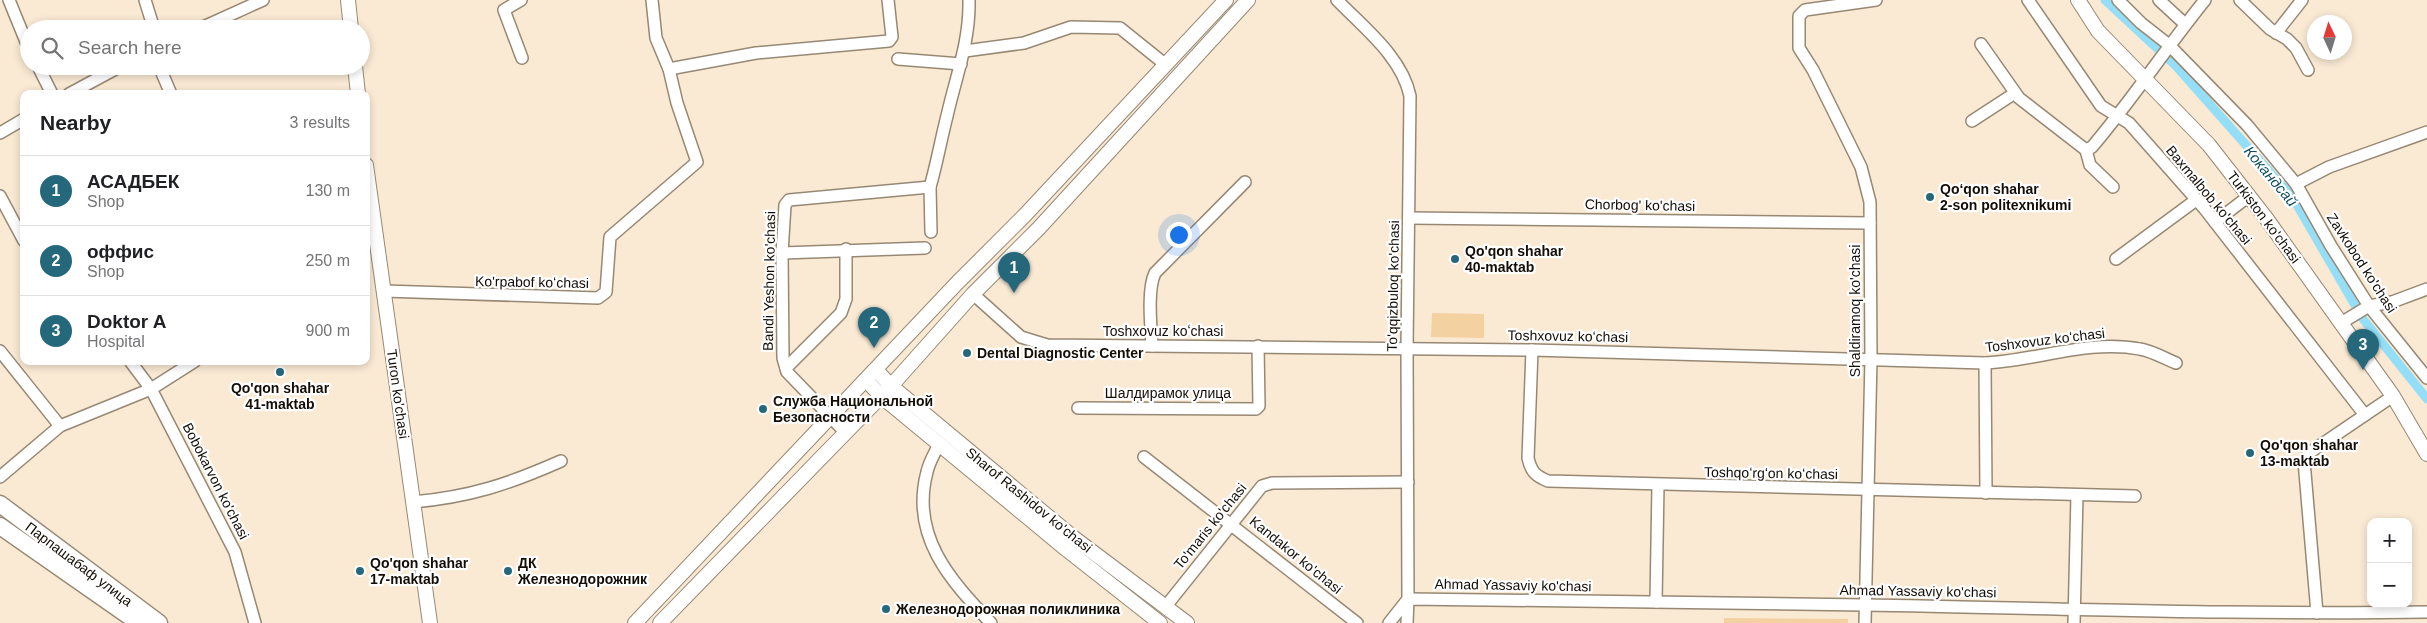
<!DOCTYPE html>
<html lang="en">
<head>
<meta charset="utf-8">
<style>
	body { margin:0; font-family:Arial,sans-serif; background:#f2f2f2; color:#202124 }
	.controls { position:absolute; right:15px; bottom:15px; display:grid; overflow:hidden; border-radius:10px; box-shadow:0 2px 8px #0003 }
	.controls button { width:45px; height:45px; display:grid; place-items:center; padding:0; border:0; border-bottom:1px solid #e0e0e0; background:#fff; color:#202124; font:25px sans-serif }
	.compass { position:absolute; left:2307px; top:15px; width:45px; height:45px; border-radius:50%; background:#fff; box-shadow:0 2px 8px #0003; rotate:356deg }
	.you { position:absolute; left:1178px; top:234px; width:18px; height:18px; margin:-12px; border:4px solid #fff; border-radius:50%; background:#1a73e8; box-shadow:0 0 0 8px #1a73e833 }
	.badge { display:grid; place-items:center; width:32px; height:32px; border-radius:50%; background:#26687b; color:#fff; font-size:16px; font-weight:700 }
	.pin { position:absolute; translate:-50% -41px; filter:drop-shadow(0 1px 2px #0008) }
	.pin::after { content:''; position:absolute; top:26px; width:18px; height:15px; background:inherit; clip-path:polygon(0 0,100% 0,50% 100%) }
	.list { margin:0; padding:0; list-style:none }
	h2 { display:flex; justify-content:space-between; align-items:center; height:65px; margin:0; padding:0 20px; font-size:21px }
	h2 small { font-size:16px; font-weight:400; color:#757577 }
	.list li { display:grid; grid-template-columns:32px 1fr auto; gap:15px; align-items:center; box-sizing:border-box; height:70px; padding:0 20px; border-top:1px solid #e0e0e0 }
	.list b { display:block; font-size:19px; white-space:nowrap }
	.list p { margin:0; font-size:16px; white-space:nowrap; color:#757577 }
	.list em { font-size:16px; font-style:normal; color:#757577 }
	.icon { flex:none; width:28px; height:28px; fill:none; stroke:currentColor; stroke-width:2; stroke-linecap:round; stroke-linejoin:round }
	.map { position:relative; flex:none; width:2427px; height:623px; overflow:hidden }
	.search { position:absolute; background:#fff; box-shadow:0 2px 8px #0003; left:20px; top:20px; width:350px; height:55px; display:flex; align-items:center; gap:12px; box-sizing:border-box; padding:0 18px; border-radius:28px; color:#757577; font-size:19px }
	.panel { position:absolute; background:#fff; box-shadow:0 2px 8px #0003; left:20px; top:90px; width:350px; height:275px; border-radius:10px }
	.map>svg:first-child { display:block }
</style>
</head>
<body>
<div class="map">
<svg width="2427" height="623" viewBox="0 0 2427 623">
	<rect width="100%" height="100%" fill="#faead4"/>
	<g fill="#f4d1a0">
		<polygon points="1432,313 1484,314 1484,338 1431,337"/>
		<polygon points="1724,618 1848,619 1848,623 1724,623"/>
	</g>
	<g fill="none" stroke-linecap="round" stroke-linejoin="round">
		<polyline stroke="#94dff7" stroke-width="9" points="2105,0 2176,66 2293,198 2363,319 2427,399"/>
		<defs>
			<g id="minor">
				<polyline points="9,0 29,49"/>
				<polyline points="145,0 154,29"/>
				<polyline points="521,0 504,10 522,58"/>
				<path d="M1337,0c27,28 65,57 73,96l-3,252 1,251 -19,24"/>
				<polyline points="2028,0 2101,106 2129,123 2204,208 2365,415"/>
				<polyline points="2118,0 2141,23 2169,45 2247,125 2296,184 2331,246 2369,306 2427,378"/>
				<polyline points="2159,0 2185,24"/>
				<polyline points="2240,0 2270,29 2287,39 2296,48 2308,70"/>
				<polyline points="199,29 263,0"/>
				<polyline points="2276,33 2302,0"/>
				<polyline points="1981,44 2019,98 2086,150"/>
				<polyline points="965,51 1024,43 1071,27 1120,28 1166,65"/>
				<polyline points="898,59 961,64"/>
				<polyline points="38,66 52,94"/>
				<polyline points="159,66 171,94"/>
				<polyline points="669,69 756,53 889,41 892,37 888,0"/>
				<polyline points="69,94 121,66"/>
				<polyline points="1972,121 2015,93"/>
				<polyline points="0,133 24,119"/>
				<path d="M2086,150l6,-3c40,-47 74,-99 113,-147"/>
				<polyline points="2086,150 2090,165 2113,187"/>
				<polyline points="2296,184 2329,167 2427,132"/>
				<polyline points="930,187 931,232"/>
				<polyline points="0,196 24,241"/>
				<polyline points="1409,218 1870,223"/>
				<polyline points="2215,222 2249,196"/>
				<polyline points="782,253 925,248"/>
				<polyline points="2116,259 2196,200"/>
				<polyline points="384,291 598,298 606,292 610,237 697,162 677,103 669,69 656,38 652,0"/>
				<path d="M973,294l48,43 26,8 485,5 453,13c51,-2 103,-24 155,-14 12,2 24,9 36,14"/>
				<polyline points="2341,323 2369,306 2392,302 2427,289"/>
				<path d="M1152,346c-1,-19 -5,-57 3,-73l90,-91"/>
				<path d="M1532,350l-4,108c3,13 7,18 20,23l587,15"/>
				<polyline points="0,351 60,426"/>
				<polyline points="130,361 151,389 235,552 255,623"/>
				<polyline points="1985,363 1986,493"/>
				<polyline points="786,368 841,313 846,299 846,249"/>
				<polyline points="1078,408 1256,409 1259,406 1258,346"/>
				<path d="M845,432l-58,-60 -4,-14 -1,-105 3,-48 4,-5 141,-13c7,-24 11,-48 17,-71 9,-40 23,-75 22,-116"/>
				<path d="M939,444c-4,9 -10,18 -12,28 -17,64 23,108 64,151"/>
				<polyline points="1144,457 1357,623"/>
				<polyline points="0,477 60,426 151,389 195,361"/>
				<path d="M413,502c57,-5 96,-18 148,-41"/>
				<polyline points="1656,602 1658,485"/>
				<polyline points="1166,606 1262,486 1272,483 1408,482"/>
				<polyline points="2317,613 2304,461 2309,453 2393,396"/>
				<path d="M1407,623l1,-24c152,2 304,3 456,6 187,3 375,10 563,7"/>
				<polyline points="1865,623 1871,359 1870,202 1861,167 1813,70 1799,48 1799,16 1805,10 1876,0"/>
				<polyline points="2074,623 2077,495"/>
			</g>
			<g id="major">
				<polyline points="348,0 351,29"/>
				<polyline points="2078,0 2098,31 2209,145 2266,218 2393,396 2427,454"/>
				<polyline points="355,66 358,94"/>
				<polyline points="366,165 430,623"/>
				<polyline points="876,370 891,386 1074,538 1187,623"/>
				<polyline points="866,380 881,396 1066,549 1160,623"/>
				<polyline points="635,623 958,282 1025,215 1226,0"/>
				<polyline points="660,623 891,386 973,294 1039,228 1248,0"/>
			</g>
			<g id="highway">
				<polyline points="0,504 159,623"/>
				<polyline points="0,526 139,623"/>
			</g>
		</defs>
		<use href="#minor" stroke="#978874" stroke-width="14"/>
		<use href="#major" stroke="#978874" stroke-width="16"/>
		<use href="#highway" stroke="#978874" stroke-width="19"/>
		<use href="#minor" stroke="#fff" stroke-width="11"/>
		<use href="#major" stroke="#fff" stroke-width="14"/>
		<use href="#highway" stroke="#fff" stroke-width="16"/>
	</g>
	<g fill="#26687b" stroke="#fff" stroke-width="2">
		<circle cx="1930" cy="197" r="5"/>
		<circle cx="1455" cy="259" r="5"/>
		<circle cx="967" cy="353" r="5"/>
		<circle cx="280" cy="372" r="5"/>
		<circle cx="763" cy="409" r="5"/>
		<circle cx="2250" cy="453" r="5"/>
		<circle cx="360" cy="571" r="5"/>
		<circle cx="508" cy="571" r="5"/>
		<circle cx="886" cy="609" r="5"/>
	</g>
	<g text-anchor="middle" dominant-baseline="central" stroke-width="4.5" stroke-linejoin="round" paint-order="stroke">
		<g font-size="14" font-weight="bold" fill="#130d06" stroke="#fff" text-anchor="start">
			<text x="1940" y="189">Qoʻqon shahar<tspan x="1940" dy="16">2-son politexnikumi</tspan></text>
			<text x="1465" y="251">Qo'qon shahar<tspan x="1465" dy="16">40-maktab</tspan></text>
			<text x="977" y="353">Dental Diagnostic Center</text>
			<text x="280" y="388" text-anchor="middle">Qo'qon shahar<tspan x="280" dy="16">41-maktab</tspan></text>
			<text x="773" y="401">Служба Национальной<tspan x="773" dy="16">Безопасности</tspan></text>
			<text x="2260" y="445">Qo'qon shahar<tspan x="2260" dy="16">13-maktab</tspan></text>
			<text x="370" y="563">Qo'qon shahar<tspan x="370" dy="16">17-maktab</tspan></text>
			<text x="518" y="563">ДК<tspan x="518" dy="16">Железнодорожник</tspan></text>
			<text x="896" y="609">Железнодорожная поликлиника</text>
		</g>
		<g font-size="14" fill="#130d06" stroke="#fff">
			<text transform="translate(2209 195) rotate(50)">Baxmalbob ko'chasi</text>
			<text transform="translate(1640 205) rotate(1)">Chorbog' ko'chasi</text>
			<text transform="translate(2264 217) rotate(53)">Turkiston ko'chasi</text>
			<text transform="translate(2362 263) rotate(57)">Zavkobod ko'chasi</text>
			<text transform="translate(769 281) rotate(-89)">Bandi Yeshon ko'chasi</text>
			<text transform="translate(532 282) rotate(1)">Ko'rpabof koʻchasi</text>
			<text transform="translate(1393 286) rotate(-89)">To'qqizbuloq ko'chasi</text>
			<text transform="translate(1855 311) rotate(-90)">Shaldiramoq ko'chasi</text>
			<text x="1163" y="331">Toshxovuz koʻchasi</text>
			<text transform="translate(1568 336) rotate(1)">Toshxovuz koʻchasi</text>
			<text transform="translate(2045 340) rotate(-7)">Toshxovuz koʻchasi</text>
			<text x="1168" y="393">Шалдирамок улица</text>
			<text transform="translate(398 394) rotate(82)">Turon ko'chasi</text>
			<text transform="translate(1771 473) rotate(1)">Toshqoʻrgʻon koʻchasi</text>
			<text transform="translate(216 481) rotate(63)">Bobokarvon ko'chasi</text>
			<text transform="translate(1029 500) rotate(39)">Sharof Rashidov ko'chasi</text>
			<text transform="translate(1210 526) rotate(-51)">To'maris ko'chasi</text>
			<text transform="translate(1296 555) rotate(39)">Kandakor ko'chasi</text>
			<text transform="translate(79 564) rotate(37)">Парпашабаф улица</text>
			<text transform="translate(1513 585) rotate(1)">Ahmad Yassaviy ko'chasi</text>
			<text transform="translate(1918 591) rotate(1)">Ahmad Yassaviy ko'chasi</text>
		</g>
		<g font-size="15" font-style="italic" fill="#0f4f60" stroke="#fff">
			<text transform="translate(2271 176) rotate(50)">Кокандсай</text>
		</g>
	</g>
</svg>
<div class="controls">
<button>+</button>
<button>−</button>
</div>
<svg class="compass" viewBox="-18 -18 36 36"><path d="M0-13l5 13h-10z" fill="#e53935"/><path d="M0 13l5-13h-10z" fill="#757577"/></svg>
<div class="you"></div>
<div class="pin badge" style="left:1014px;top:293px">1</div>
<div class="pin badge" style="left:874px;top:348px">2</div>
<div class="pin badge" style="left:2363px;top:370px">3</div>
<div class="search"><svg class="icon" aria-label="search" viewBox="0 0 24 24"><circle cx="10" cy="10" r="6"/><path d="M15 15l6 6"/></svg>Search here</div>
<section class="panel">
<h2>Nearby<small>3 results</small></h2>
<ul class="list">
<li><span class="badge">1</span><div><b>АСАДБЕК</b><p>Shop</p></div><em>130 m</em></li>
<li><span class="badge">2</span><div><b>оффис</b><p>Shop</p></div><em>250 m</em></li>
<li><span class="badge">3</span><div><b>Doktor A</b><p>Hospital</p></div><em>900 m</em></li>
</ul>
</section>
</div>
</body>
</html>
